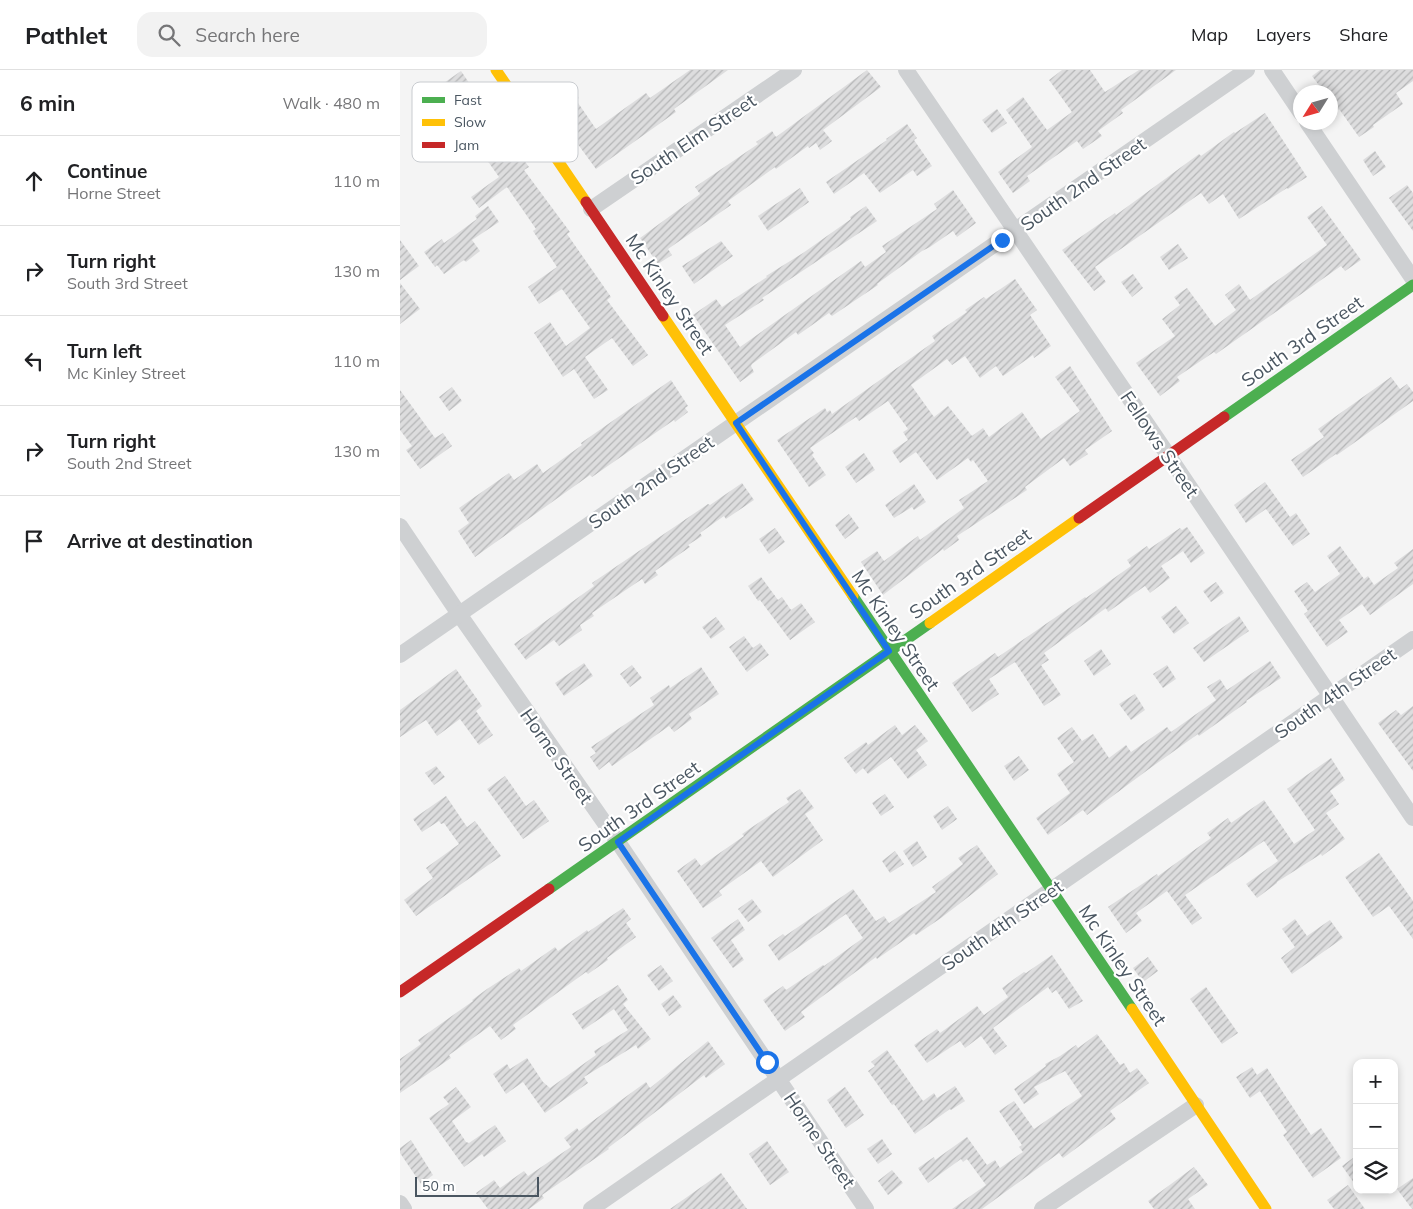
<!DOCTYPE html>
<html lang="en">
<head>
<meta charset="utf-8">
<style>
	body { margin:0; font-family:Mulish,sans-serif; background:#f2f2f2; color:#202124 }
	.controls { position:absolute; right:15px; bottom:15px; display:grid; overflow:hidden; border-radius:10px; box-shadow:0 2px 8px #0003 }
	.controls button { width:45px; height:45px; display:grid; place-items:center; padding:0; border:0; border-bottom:1px solid #e0e0e0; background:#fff; color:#202124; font:25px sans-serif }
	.compass { position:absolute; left:893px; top:15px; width:45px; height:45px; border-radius:50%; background:#fff; box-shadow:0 2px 8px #0003; rotate:233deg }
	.scale { position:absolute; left:15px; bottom:12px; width:124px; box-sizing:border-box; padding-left:5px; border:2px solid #4a5661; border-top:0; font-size:14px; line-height:18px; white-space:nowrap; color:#4a5661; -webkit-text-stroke:4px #fff; paint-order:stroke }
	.stop { position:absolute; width:15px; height:15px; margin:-11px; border:4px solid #1a73e8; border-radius:50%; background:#fff }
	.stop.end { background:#1a73e8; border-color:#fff; box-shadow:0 1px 5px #0008 }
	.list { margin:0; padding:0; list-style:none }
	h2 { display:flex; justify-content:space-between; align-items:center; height:65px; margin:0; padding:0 20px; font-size:21px }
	h2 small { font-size:16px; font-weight:400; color:#757577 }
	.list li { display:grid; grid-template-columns:32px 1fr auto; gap:15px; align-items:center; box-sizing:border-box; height:90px; padding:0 20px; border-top:1px solid #e0e0e0 }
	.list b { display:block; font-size:19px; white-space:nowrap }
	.list p { margin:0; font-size:16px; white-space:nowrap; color:#757577 }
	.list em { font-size:16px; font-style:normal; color:#757577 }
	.icon { flex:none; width:28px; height:28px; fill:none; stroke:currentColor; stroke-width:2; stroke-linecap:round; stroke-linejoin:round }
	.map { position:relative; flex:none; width:1013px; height:1139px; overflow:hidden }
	header { display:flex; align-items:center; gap:30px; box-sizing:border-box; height:70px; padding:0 25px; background:#fff; border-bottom:1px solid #e0e0e0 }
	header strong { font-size:24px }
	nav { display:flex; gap:28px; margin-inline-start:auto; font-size:18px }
	.search { width:350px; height:45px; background:#f2f2f2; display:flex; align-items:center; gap:12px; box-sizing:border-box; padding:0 18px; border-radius:15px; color:#757577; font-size:19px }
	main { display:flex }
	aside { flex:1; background:#fff }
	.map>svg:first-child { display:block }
</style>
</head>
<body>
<header>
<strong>Pathlet</strong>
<div class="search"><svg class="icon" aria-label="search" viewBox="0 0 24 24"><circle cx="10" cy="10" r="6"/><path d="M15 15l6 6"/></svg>Search here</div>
<nav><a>Map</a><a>Layers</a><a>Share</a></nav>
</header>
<main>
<aside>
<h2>6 min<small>Walk · 480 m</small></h2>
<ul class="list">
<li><svg class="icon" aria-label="ahead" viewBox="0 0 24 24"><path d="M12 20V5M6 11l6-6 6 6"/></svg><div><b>Continue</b><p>Horne Street</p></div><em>110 m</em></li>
<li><svg class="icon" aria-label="right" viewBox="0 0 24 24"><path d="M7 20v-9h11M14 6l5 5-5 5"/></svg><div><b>Turn right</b><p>South 3rd Street</p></div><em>130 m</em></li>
<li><svg class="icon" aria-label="left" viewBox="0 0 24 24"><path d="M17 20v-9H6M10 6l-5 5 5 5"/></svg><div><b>Turn left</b><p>Mc Kinley Street</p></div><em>110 m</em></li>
<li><svg class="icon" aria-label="right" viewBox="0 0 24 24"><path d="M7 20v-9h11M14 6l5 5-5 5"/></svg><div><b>Turn right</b><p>South 2nd Street</p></div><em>130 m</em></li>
<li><svg class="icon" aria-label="arrive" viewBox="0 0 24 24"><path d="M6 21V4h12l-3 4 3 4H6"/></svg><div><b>Arrive at destination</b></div></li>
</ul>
</aside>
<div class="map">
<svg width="1013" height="1139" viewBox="0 0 1013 1139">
	<defs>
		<pattern id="building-hatch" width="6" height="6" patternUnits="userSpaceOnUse" patternTransform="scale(1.25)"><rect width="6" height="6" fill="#ddddde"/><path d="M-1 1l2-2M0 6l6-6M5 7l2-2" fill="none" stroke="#b5b6b7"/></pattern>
	</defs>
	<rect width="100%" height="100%" fill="#f4f4f4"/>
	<g fill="url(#building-hatch)">
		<polygon points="290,0 328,0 274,39 276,42 196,99 166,58 174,52 152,22 167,12 179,28 176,30 196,59 246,23 250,28"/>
		<polygon points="467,0 481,17 423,60 432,71 420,80 416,73 409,78 408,76 376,99 375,97 328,131 331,135 268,179 272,185 258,194 240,168 300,124 295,117 358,74 356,72 372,61 376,67"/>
		<polygon points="662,0 690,0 705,22 739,0 776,0 721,40 723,43 698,61 702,66 683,79 677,71 627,106 630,111 613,123 598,102 632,77 606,40 623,27 647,60 672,42 649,10"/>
		<polygon points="920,0 1013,0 1013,11 996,23 1003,34 973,55 974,57 959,67 939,39 937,41 930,31 930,22 924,22 912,6"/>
		<polygon points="61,1 78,26 59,40 41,15"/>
		<polygon points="597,39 607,53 592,63 582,50"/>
		<polygon points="71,42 81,57 90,50 113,81 116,79 129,97 124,100 170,162 167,164 211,227 207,230 248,285 233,296 212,268 185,287 208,320 194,329 174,299 163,307 134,263 150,252 166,276 190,258 162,219 139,234 128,217 157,197 133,161 136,159 107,117 79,138 71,127 99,107 82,83 76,87 53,55"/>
		<polygon points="865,43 907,107 888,119 887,118 839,149 823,124 809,134 801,123 695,197 706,212 694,221 662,180 715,143 716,145 799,84 801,86 834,62 835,63"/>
		<polygon points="507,54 517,68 514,70 532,96 517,106 513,100 480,123 464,103 434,124 426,112 487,70 486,69"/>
		<polygon points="975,81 986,97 973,106 963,90"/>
		<polygon points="1007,115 1013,123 1013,161 989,128"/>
		<polygon points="400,118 409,132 368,161 358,146"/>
		<polygon points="553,120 576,153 557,167 553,161 530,177 522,181 477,214 478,215 432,246 429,243 398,265 396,262 352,294 351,296 354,302 340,312 293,245 316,229 322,237 367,207 366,206 403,183 451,149 450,147 466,136 477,151 362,228 364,230 325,255 340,277 461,191 465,197 486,182 482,176 537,139 534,134"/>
		<polygon points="88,136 99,152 72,170 80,181 66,192 64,190 44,204 37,195 35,197 24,182 42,169 44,173 77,149 75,146"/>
		<polygon points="922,136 961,190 945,201 941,196 816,284 814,282 777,307 780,311 760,326 736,293 775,266 762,249 780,235 774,227 787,218 815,256 836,240 825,225 839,214 850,230 927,175 907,147"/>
		<polygon points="0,170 19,196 0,210"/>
		<polygon points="321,171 333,186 294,214 282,196"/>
		<polygon points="778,174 788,188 769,200 760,187"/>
		<polygon points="733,204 743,218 732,227 721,212"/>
		<polygon points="615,209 637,240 630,245 651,276 634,288 633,285 603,306 596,296 580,308 565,286 552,295 547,289 511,315 534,347 548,336 572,366 583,358 589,367 622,342 641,369 680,341 655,307 670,296 712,361 685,380 688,384 670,396 664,388 625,417 627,420 557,466 559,470 544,481 543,479 483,525 461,492 477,481 484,491 518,466 520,470 564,438 559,430 588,411 573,390 571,392 568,388 537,410 516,382 500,393 492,381 508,370 503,362 508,359 488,331 459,351 456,347 410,378 414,383 412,385 426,405 409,417 377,370 425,338 427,342 430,340 432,344 535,271 532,266 567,242 565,240 584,227 586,229"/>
		<polygon points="0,213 20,239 0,254"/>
		<polygon points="991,307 1000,319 1007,314 1013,322 1013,331 937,385 936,384 903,407 891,390 924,367 918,359"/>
		<polygon points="271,310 288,336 285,338 288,342 275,352 274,350 192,407 190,405 75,487 58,461 69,453 59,438 109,403 114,410 137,394 143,403 182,375 181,373"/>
		<polygon points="52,317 62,331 49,341 39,327"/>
		<polygon points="0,320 35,368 43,363 52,376 20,399 6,380 12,376 0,360"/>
		<polygon points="464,383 475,400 456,413 445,397"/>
		<polygon points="865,412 890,447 896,443 910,464 893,476 866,439 846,453 834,435"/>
		<polygon points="342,413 354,430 326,449 324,446 300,463 302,466 288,475 290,477 255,501 258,505 245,514 242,509 192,543 194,546 180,555 182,560 159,576 154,570 126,590 114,574 194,516 192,513 308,434 310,435"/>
		<polygon points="514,414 526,432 514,440 512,437 494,448 485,435"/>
		<polygon points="449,444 459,458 445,469 435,455"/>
		<polygon points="787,457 805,483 791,493 783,481 761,496 770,508 750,523 745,516 708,542 706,538 644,583 649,590 641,595 661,625 644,636 615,592 589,609 599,624 572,642 552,613 595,583 598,587 685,527 686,528 731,496 727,490 747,476 749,479 780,458 782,460"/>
		<polygon points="375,458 385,472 369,484 359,469"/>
		<polygon points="940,476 964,509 968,506 974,515 998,498 994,493 1013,479 1013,514 970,545 962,534 939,550 948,562 927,577 904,544 908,541 894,521 907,512 915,522 940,504 927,486"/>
		<polygon points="361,507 378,530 382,527 391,540 401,533 415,552 390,570 360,530 358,531 348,516"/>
		<polygon points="816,512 824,523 811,532 803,521"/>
		<polygon points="776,536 789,553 774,564 761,547"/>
		<polygon points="839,546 849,561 804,592 793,578"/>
		<polygon points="316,547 325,559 311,569 302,557"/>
		<polygon points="344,566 353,578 360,573 369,585 347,602 329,577"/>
		<polygon points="701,579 711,594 694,606 684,591"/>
		<polygon points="870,591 881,608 846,631 847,632 799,666 798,664 749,699 687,745 683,740 648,765 636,748 670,723 657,704 674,692 657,668 672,657 682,671 693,664 709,688 726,675 731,682 767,657 771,662 816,630 807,617 820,609 827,620"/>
		<polygon points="184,593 193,606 164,626 155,613"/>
		<polygon points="232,595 242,608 230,617 220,604"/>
		<polygon points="767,595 776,609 763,618 753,604"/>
		<polygon points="301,597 319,624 289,644 292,649 274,662 269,656 212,696 209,692 199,700 190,687 196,683 191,677 254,635 250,628 269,615 270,618"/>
		<polygon points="56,599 82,636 76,641 93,665 79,675 60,649 37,666 26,650 0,667 0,640"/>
		<polygon points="735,624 745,640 731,650 719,634"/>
		<polygon points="1013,636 1013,701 978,653 996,640 1001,645"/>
		<polygon points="495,655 502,665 515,655 528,671 516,680 527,695 508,709 491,687 468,704 463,698 456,704 444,688 466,672 468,675"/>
		<polygon points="619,686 629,700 614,711 604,696"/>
		<polygon points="931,688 945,710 930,721 939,734 926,743 945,769 922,786 921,784 877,812 877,813 857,828 846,814 878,791 864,771 785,825 802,848 792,855 767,821 736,843 742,851 726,863 708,837 757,804 758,806 811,768 807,763 828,748 831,753 864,730 894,774 915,760 887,719"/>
		<polygon points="36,696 45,707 34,715 25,703"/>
		<polygon points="105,706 126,736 134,730 149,751 123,769 87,719"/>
		<polygon points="400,719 414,738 405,744 423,770 373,807 361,791 319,821 322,825 303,838 277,801 295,788 301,796 344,766 342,764 389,732 386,728"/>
		<polygon points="485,724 494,737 481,746 472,733"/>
		<polygon points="46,726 67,757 75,751 101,786 16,846 4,830 33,808 26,798 59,774 44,753 41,754 39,751 22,762 13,749"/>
		<polygon points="548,736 557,749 542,760 533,746"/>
		<polygon points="517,771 527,787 513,797 503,781"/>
		<polygon points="577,775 598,804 541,848 516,865 514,863 477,889 476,887 401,942 405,947 385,961 363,930 383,916 386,920 423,895 424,896 463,868 446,844 379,891 368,875 383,864 385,866 453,819 476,851 484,846 489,853 536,822 532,817 563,794 558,788"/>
		<polygon points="495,781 504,794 490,803 482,791"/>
		<polygon points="979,783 1013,831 1013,869 989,836 973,847 945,807"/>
		<polygon points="352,829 362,842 348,852 338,839"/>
		<polygon points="223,838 231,849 226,853 236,867 207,888 208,890 188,904 186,902 113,955 116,959 101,970 90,956 49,985 51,988 0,1023 0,989 21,974 18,970 73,931 72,930 87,919 119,898 121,901 155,877 158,881 187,860 188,862"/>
		<polygon points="338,849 345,860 331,870 344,890 333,898 311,868"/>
		<polygon points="895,849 907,866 930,850 943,868 892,904 881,888 895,877 882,859"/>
		<polygon points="652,885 683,931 669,939 656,920 652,923 648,917 593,958 607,976 595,985 581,966 565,978 560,971 527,993 514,975 537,959 540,963 577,936 584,945 608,927 602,918 624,902 626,903"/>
		<polygon points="748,887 758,901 743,912 733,898"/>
		<polygon points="261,895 273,911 259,921 247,905"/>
		<polygon points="218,915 228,930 223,934 251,969 238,979 236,975 184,1007 188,1013 145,1043 123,1012 106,1024 93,1004 107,994 110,999 127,988 143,1012 150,1018 196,985 194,981 228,960 214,939 183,960 172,944"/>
		<polygon points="806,917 838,963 822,974 790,929"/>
		<polygon points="273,925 282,937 269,946 261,934"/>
		<polygon points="697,964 720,995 724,993 730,1003 737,998 749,1013 710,1041 716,1049 663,1088 659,1083 582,1139 552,1139 586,1115 567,1089 563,1092 561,1089 528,1113 518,1098 534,1087 535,1090 567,1067 587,1095 595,1090 600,1098 623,1082 619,1077 622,1075 599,1041 614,1031 634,1059 682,1026 665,1001 634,1017 639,1024 624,1034 614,1019 646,996 645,994 660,986 676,975 678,978"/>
		<polygon points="308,971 325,994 306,1008 304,1005 208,1078 209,1079 142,1125 144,1128 129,1139 88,1139 76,1123 94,1110 100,1118 124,1101 128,1106 171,1077 164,1068 177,1058 179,1061 246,1012 250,1018"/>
		<polygon points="487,980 523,1031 534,1023 537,1028 555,1016 565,1031 551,1040 550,1039 515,1064 494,1034 492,1035 468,1001 475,996 471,992"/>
		<polygon points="852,997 857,1005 867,998 911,1065 921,1058 941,1088 913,1108 883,1065 887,1062 860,1021 850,1028 836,1007"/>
		<polygon points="56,1017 71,1037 52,1051 66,1072 69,1073 95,1055 106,1071 84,1087 82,1084 64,1097 29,1048 49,1034 43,1027"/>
		<polygon points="445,1017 464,1045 446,1058 427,1030"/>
		<polygon points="482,1069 492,1084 478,1094 467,1079"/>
		<polygon points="11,1070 33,1105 21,1114 0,1083 0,1078"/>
		<polygon points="367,1071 389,1102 370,1115 349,1084"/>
		<polygon points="957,1085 957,1117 942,1096"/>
		<polygon points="794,1097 808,1115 788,1129 795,1139 754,1139 748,1131"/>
		<polygon points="492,1100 503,1113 488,1125 478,1111"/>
		<polygon points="321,1103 347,1139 270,1139"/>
		<polygon points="1013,1108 1013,1139 1012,1139 997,1119"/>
		<polygon points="948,1115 965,1139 934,1139 927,1130"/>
	</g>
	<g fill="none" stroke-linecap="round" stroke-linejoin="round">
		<g stroke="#ced0d2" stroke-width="16">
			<polyline points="506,0 768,385 1013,748"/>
			<polyline points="872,0 901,43"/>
			<polyline points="907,52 1013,209"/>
			<polyline points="191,139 394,0"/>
			<polyline points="0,456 59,544 218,772 466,1139"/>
			<polyline points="0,585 847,0"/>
			<polyline points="0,1133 4,1139"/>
			<polyline points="191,1139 1013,569"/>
			<polyline points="642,1139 796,1035"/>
		</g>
		<g stroke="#4caf50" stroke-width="11">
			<polyline points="824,347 1013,215"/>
			<polyline points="453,526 732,939"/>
			<polyline points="149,819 530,553"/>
		</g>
		<g stroke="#ffc107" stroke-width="11">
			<polyline points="96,0 186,132"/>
			<polyline points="263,246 453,526"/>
			<polyline points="530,553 679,448"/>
			<polyline points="732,939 866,1139"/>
		</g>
		<g stroke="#c62828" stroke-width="11">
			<polyline points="186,132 263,246"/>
			<polyline points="679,448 824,347"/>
			<polyline points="0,922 149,819"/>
		</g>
	</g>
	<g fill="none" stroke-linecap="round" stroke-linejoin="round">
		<polyline stroke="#1a73e8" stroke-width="6" points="367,992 218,772 489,581 336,353 602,170"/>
	</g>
	<g text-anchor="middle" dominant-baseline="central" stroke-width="4.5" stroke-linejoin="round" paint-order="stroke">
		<g font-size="19" fill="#4a5661" stroke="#fff">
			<text transform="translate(293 69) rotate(-34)">South Elm Street</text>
			<text transform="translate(683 114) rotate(-35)">South 2nd Street</text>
			<text transform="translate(270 224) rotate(56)">Mc Kinley Street</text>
			<text transform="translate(902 271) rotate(-35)">South 3rd Street</text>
			<text transform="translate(760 374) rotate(56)">Fellows Street</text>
			<text transform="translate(251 412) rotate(-35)">South 2nd Street</text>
			<text transform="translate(570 503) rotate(-35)">South 3rd Street</text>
			<text transform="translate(496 560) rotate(56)">Mc Kinley Street</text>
			<text transform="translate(935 623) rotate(-35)">South 4th Street</text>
			<text transform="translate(157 686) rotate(55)">Horne Street</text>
			<text transform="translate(239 736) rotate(-35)">South 3rd Street</text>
			<text transform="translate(602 855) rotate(-35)">South 4th Street</text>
			<text transform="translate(723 895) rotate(56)">Mc Kinley Street</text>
			<text transform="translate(420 1070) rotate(56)">Horne Street</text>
		</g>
	</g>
	<rect x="12" y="12" width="166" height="80" rx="8" fill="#fff" stroke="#c9ccd0" stroke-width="1"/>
	<rect x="22" y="27" width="23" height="6" fill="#4caf50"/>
	<rect x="22" y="49" width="23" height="7" fill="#ffc107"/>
	<rect x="22" y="72" width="23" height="6" fill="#c62828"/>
	<g font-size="14" fill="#4a5661">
		<text x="54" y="35">Fast</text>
		<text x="54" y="57">Slow</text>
		<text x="54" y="80">Jam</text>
	</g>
</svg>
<div class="controls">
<button>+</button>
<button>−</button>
<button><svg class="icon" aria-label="layers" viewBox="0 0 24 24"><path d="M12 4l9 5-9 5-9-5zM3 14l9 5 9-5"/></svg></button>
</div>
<svg class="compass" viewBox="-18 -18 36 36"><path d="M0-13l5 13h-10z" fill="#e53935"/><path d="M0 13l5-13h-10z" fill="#757577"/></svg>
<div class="scale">50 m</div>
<div class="stop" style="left:367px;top:992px"></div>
<div class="stop end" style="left:602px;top:170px"></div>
</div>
</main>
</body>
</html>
